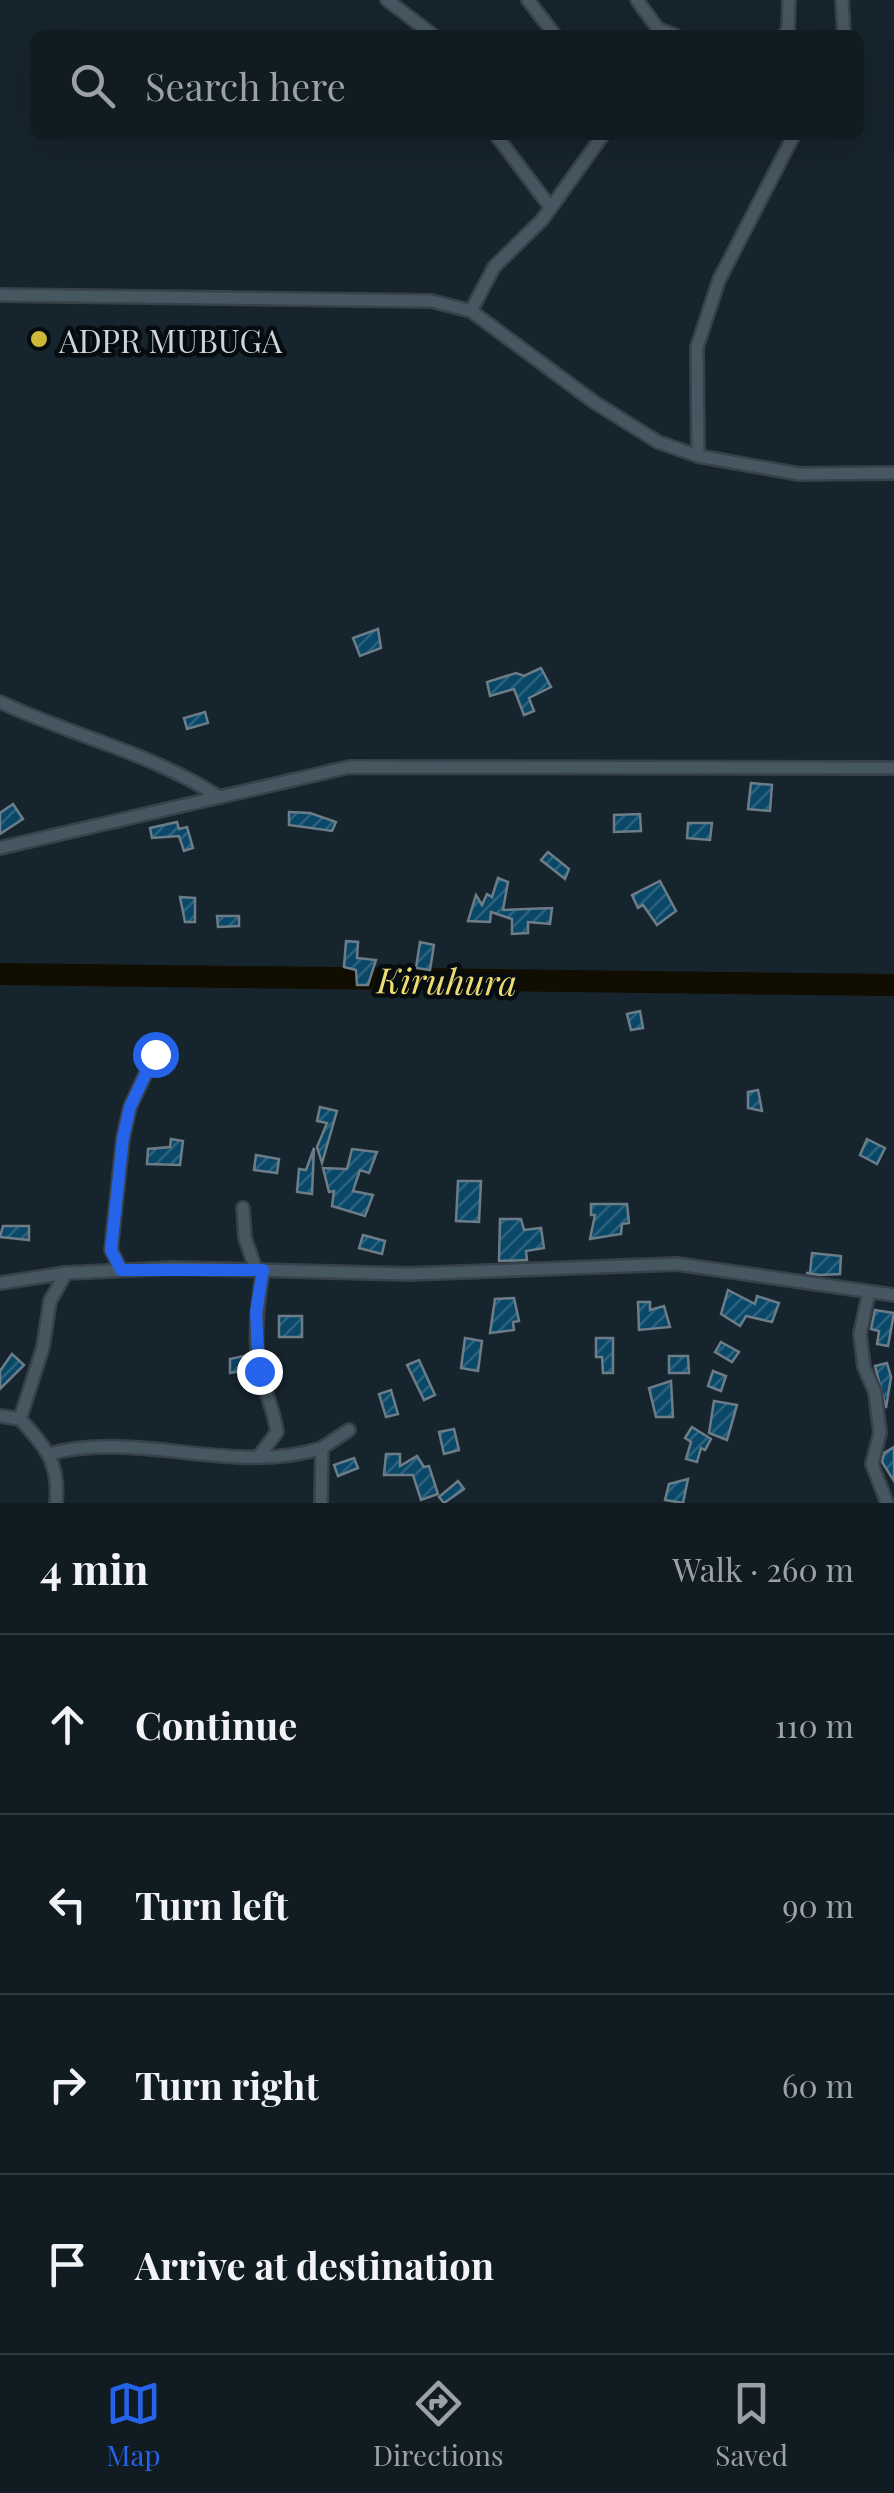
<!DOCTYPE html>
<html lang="en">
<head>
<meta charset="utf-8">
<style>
	body { margin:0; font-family:"Playfair Display",serif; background:#19242a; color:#f1f3f6 }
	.stop { position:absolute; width:30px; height:30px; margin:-22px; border:8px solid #2563eb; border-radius:50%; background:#fff }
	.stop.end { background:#2563eb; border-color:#fff; box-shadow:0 2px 10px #0008 }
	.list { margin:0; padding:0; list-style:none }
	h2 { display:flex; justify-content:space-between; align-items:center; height:130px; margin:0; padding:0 40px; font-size:42px }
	h2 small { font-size:32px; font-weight:400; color:#9ca1a5 }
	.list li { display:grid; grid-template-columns:65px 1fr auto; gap:30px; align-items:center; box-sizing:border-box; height:180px; padding:0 40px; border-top:2px solid #303940 }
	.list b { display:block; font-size:38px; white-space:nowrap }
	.list em { font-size:32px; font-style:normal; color:#9ca1a5 }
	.icon { flex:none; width:55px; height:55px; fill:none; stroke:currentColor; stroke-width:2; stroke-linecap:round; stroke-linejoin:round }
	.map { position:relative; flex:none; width:894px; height:1503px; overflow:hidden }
	.search { position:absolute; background:#101b22; box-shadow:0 10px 40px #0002; left:30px; right:30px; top:30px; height:110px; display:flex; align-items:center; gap:25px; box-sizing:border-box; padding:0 35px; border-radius:15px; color:#9ca1a5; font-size:38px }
	.sheet { height:850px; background:#101b22 }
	nav { display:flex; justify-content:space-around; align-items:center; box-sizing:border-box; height:140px; border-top:2px solid #303940; background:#101b22; font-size:28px; color:#9ca1a5 }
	nav a { display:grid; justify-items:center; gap:5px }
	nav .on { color:#2563eb }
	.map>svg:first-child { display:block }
</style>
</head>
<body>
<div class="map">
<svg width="894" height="1503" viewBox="0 0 894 1503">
	<defs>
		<pattern id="building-hatch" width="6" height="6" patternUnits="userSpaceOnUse" patternTransform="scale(2.5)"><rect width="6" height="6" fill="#094868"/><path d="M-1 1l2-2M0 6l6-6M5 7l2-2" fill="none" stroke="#2c627d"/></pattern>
	</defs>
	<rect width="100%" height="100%" fill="#16242d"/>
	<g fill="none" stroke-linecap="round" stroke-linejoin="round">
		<polyline stroke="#110d00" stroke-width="22" points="0,974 894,985"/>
	</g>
	<g fill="url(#building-hatch)" stroke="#6c7d88" stroke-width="2.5">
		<polygon points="378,629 381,648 360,656 353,638"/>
		<polygon points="541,668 551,687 529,698 534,711 524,715 514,689 490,696 487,682 516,673 524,676"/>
		<polygon points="205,712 208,723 187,729 184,718"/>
		<polygon points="751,783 772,785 770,811 748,809"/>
		<polygon points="13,804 23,819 0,834 0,813"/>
		<polygon points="289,812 310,813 336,822 332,831 289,825"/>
		<polygon points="640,814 641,831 614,832 614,815"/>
		<polygon points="177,822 179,829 187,827 193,848 184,851 179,836 152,838 150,828"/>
		<polygon points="688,823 712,823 710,840 687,838"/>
		<polygon points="548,852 569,869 565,879 541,860"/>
		<polygon points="498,878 508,882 503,910 552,908 550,924 528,922 528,933 512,934 512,919 491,912 490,922 468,921 476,895 482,905 487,894 492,897"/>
		<polygon points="660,881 676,911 657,925 643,905 638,908 632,895"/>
		<polygon points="180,897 195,898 195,922 185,922"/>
		<polygon points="217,916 239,916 239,926 218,927"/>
		<polygon points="346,941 358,942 357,958 376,960 368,985 357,985 356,970 344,967"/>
		<polygon points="420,942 434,945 430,970 416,968"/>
		<polygon points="640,1011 643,1028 631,1030 627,1014"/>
		<polygon points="758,1090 762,1111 748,1108 748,1092"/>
		<polygon points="320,1107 337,1111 322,1163 317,1147 327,1123 317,1121"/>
		<polygon points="171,1139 183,1141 180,1165 147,1164 148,1149 170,1147"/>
		<polygon points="867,1139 885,1148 877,1164 860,1155"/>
		<polygon points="314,1148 312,1194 297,1192 299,1169 306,1170"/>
		<polygon points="352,1149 377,1152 369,1173 360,1170 353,1191 373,1195 365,1216 332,1206 334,1191 329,1192 323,1168 347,1169"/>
		<polygon points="256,1155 279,1159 277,1173 254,1170"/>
		<polygon points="458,1181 481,1181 479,1222 456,1221"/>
		<polygon points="591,1204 627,1204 629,1223 622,1224 621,1234 590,1239 595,1215 591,1215"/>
		<polygon points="500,1219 521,1219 524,1230 541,1228 544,1248 526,1251 527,1260 499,1261"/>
		<polygon points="3,1226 29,1226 29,1240 0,1237"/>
		<polygon points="363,1235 385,1241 382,1254 359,1248"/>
		<polygon points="812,1253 841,1256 840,1274 820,1275 806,1273 810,1273"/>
		<polygon points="728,1290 755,1304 757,1296 779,1303 772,1322 746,1316 740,1326 721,1314"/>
		<polygon points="514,1298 519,1321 513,1322 514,1330 490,1333 495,1299"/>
		<polygon points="638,1302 650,1302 650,1310 664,1306 670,1327 639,1330"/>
		<polygon points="875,1310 894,1313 888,1346 877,1344 879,1331 871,1329"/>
		<rect x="279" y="1316" width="23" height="21"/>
		<polygon points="465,1338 482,1341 478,1371 461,1368"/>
		<polygon points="596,1338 613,1338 613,1373 603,1373 602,1357 596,1357"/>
		<polygon points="721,1342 739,1352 732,1362 715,1352"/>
		<polygon points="12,1354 24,1365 0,1389 0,1371"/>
		<polygon points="244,1356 247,1370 230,1373 230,1359"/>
		<polygon points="669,1356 688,1356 689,1373 669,1373"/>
		<polygon points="419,1360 435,1395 424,1400 407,1365"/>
		<polygon points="887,1363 891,1377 886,1408 875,1366"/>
		<polygon points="713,1371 726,1376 721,1391 708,1386"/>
		<polygon points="671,1381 673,1417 656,1417 649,1388"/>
		<polygon points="391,1390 398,1414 386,1417 379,1394"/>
		<polygon points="714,1401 737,1405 727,1440 709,1433"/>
		<polygon points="692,1427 711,1439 705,1450 701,1448 697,1462 686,1459 691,1442 685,1438"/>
		<polygon points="454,1429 459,1450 444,1454 439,1432"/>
		<polygon points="894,1447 894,1481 882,1462 884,1453"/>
		<polygon points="386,1454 400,1454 400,1466 417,1456 424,1467 429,1466 438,1494 421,1500 413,1475 384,1475"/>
		<polygon points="354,1458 358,1468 338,1476 334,1465"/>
		<polygon points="688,1479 683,1503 665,1500 669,1484"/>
		<polygon points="458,1481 464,1489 444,1503 439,1497"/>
	</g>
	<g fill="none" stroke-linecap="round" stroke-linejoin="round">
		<defs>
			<g id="street">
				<polyline points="387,0 433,35"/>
				<polyline points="528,0 555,35"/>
				<polyline points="637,0 658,29"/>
				<polyline points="842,0 844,35"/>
				<polyline points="656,35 658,29 675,35"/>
				<polyline points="784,35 788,29 789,0"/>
				<polyline points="496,135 551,208"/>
				<polyline points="0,295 431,301 471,311 594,402 658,442 698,456 799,474 894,473"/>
				<polyline points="471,311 494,267 542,220 603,135"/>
				<polyline points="698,456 697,347 719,280 794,135"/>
				<path d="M0,702c72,34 152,51 219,95"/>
				<polyline points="0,848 349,767 894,768"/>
				<polyline points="243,1208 245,1238 256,1270"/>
				<polyline points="121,1270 111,1250 123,1138 130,1107 155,1054"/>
				<polyline points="0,1283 66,1273 173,1268 409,1274 677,1264 894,1295"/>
				<polyline points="869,1292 860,1334 864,1367 875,1392 880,1433 872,1464 887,1503"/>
				<polyline points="0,1416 20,1419 43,1347 50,1301 66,1273"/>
				<path d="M20,1419c26,28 40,45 36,84"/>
				<path d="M49,1454c89,-24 185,22 273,-6"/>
				<path d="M259,1456l18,-24c-3,-23 -12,-39 -17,-60 -7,-29 -2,-72 3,-102"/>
				<polyline points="321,1503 322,1448 349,1430"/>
			</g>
		</defs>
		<use href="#street" stroke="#374148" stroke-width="16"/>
		<use href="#street" stroke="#475761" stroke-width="11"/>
	</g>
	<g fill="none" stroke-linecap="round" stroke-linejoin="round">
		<polyline stroke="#2563eb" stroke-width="12" points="155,1054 130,1107 123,1138 111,1250 121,1270 263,1270 256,1312 259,1371"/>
	</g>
	<circle fill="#ceb837" stroke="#070c10" stroke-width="4" cx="39" cy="339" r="10"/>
	<g text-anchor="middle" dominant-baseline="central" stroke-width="9" stroke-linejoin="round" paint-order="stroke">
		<g font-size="32" fill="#ccd5db" stroke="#070c10" text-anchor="start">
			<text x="59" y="339">ADPR MUBUGA</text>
		</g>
		<g font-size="35" font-style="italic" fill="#efdc71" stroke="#070c10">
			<text transform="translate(447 980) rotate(1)">Kiruhura</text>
		</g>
	</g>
</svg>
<div class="stop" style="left:155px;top:1054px"></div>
<div class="stop end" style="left:259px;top:1371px"></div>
<div class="search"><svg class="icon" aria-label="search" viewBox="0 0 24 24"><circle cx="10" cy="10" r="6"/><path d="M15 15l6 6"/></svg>Search here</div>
</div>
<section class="sheet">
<h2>4 min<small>Walk · 260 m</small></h2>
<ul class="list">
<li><svg class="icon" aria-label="ahead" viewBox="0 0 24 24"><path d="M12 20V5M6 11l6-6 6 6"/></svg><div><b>Continue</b></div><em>110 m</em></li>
<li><svg class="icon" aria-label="left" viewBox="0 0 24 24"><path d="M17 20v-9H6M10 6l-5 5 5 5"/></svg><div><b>Turn left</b></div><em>90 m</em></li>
<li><svg class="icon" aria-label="right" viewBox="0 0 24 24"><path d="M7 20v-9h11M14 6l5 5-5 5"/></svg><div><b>Turn right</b></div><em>60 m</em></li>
<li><svg class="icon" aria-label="arrive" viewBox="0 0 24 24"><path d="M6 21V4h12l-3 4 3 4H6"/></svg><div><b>Arrive at destination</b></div></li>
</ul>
</section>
<nav>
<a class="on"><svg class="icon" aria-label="map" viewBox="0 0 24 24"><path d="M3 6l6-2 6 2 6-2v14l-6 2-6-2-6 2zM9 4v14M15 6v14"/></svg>Map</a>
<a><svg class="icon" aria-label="directions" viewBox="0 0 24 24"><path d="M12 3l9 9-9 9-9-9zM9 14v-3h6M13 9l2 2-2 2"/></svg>Directions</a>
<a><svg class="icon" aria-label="saved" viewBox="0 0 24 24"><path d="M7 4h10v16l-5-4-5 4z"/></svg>Saved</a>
</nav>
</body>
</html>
